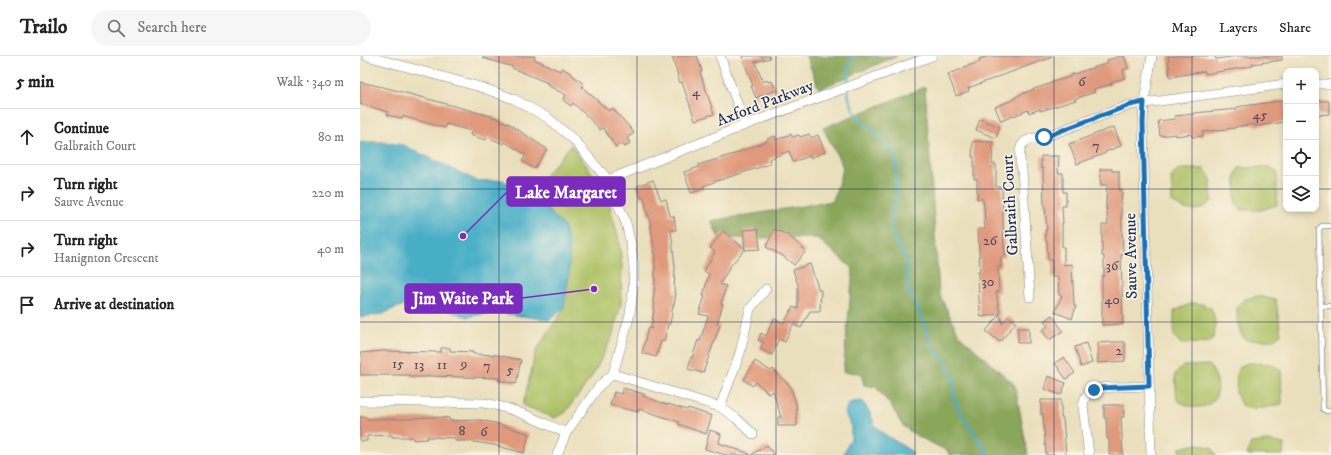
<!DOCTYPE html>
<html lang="en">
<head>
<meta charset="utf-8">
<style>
	body { margin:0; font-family:"IM FELL DW Pica",serif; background:#f6f6f6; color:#222 }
	.controls { position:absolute; right:12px; top:12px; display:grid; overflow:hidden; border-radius:8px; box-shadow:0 2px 6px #0003 }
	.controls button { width:36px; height:36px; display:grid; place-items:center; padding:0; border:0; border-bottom:1px solid #e0e0e0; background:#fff; color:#222; font:20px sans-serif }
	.stop { position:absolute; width:12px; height:12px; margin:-9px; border:3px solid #1f6fb2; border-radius:50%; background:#fff }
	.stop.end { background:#1f6fb2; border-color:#fff; box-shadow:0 1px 4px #0008 }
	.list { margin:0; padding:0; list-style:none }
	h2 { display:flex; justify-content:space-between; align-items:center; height:52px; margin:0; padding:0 16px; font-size:17px }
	h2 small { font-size:13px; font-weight:400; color:#767676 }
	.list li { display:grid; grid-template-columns:26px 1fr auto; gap:12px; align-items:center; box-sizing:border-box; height:56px; padding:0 16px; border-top:1px solid #e0e0e0 }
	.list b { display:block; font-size:15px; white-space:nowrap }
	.list p { margin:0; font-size:13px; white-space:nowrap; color:#767676 }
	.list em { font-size:13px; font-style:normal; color:#767676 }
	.icon { flex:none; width:22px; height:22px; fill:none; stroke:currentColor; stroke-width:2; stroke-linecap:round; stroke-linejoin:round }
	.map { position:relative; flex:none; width:971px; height:399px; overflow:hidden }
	header { display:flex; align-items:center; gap:24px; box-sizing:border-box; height:56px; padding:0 20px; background:#fff; border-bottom:1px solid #e0e0e0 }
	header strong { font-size:19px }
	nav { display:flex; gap:22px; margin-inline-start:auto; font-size:14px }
	.search { width:280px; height:36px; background:#f6f6f6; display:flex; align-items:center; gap:10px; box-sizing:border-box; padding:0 14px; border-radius:22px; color:#767676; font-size:15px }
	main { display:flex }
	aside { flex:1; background:#fff }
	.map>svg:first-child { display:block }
</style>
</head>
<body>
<header>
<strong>Trailo</strong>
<div class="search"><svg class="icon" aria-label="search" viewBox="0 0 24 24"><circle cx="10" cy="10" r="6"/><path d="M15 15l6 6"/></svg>Search here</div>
<nav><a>Map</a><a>Layers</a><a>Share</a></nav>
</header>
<main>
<aside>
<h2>5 min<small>Walk · 340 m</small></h2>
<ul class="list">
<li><svg class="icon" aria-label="ahead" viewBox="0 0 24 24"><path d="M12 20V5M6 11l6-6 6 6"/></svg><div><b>Continue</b><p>Galbraith Court</p></div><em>80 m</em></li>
<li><svg class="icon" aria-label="right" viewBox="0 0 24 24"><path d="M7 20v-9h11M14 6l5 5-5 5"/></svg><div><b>Turn right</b><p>Sauve Avenue</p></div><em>220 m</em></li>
<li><svg class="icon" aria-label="right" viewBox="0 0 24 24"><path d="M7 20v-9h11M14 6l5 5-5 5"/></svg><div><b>Turn right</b><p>Hanignton Crescent</p></div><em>40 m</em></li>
<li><svg class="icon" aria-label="arrive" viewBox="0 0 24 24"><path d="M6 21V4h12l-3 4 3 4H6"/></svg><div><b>Arrive at destination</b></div></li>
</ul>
</aside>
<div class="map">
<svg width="971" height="399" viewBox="0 0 971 399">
	<rect width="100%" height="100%" fill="#fcf5e5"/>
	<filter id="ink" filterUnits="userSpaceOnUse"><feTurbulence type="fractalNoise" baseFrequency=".025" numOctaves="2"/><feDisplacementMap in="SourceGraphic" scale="8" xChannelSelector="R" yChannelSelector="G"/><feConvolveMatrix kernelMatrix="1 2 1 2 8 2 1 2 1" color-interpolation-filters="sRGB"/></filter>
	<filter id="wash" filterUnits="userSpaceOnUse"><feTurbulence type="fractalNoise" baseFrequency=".012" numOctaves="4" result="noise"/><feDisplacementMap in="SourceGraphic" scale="16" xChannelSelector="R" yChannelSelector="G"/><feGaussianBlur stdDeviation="0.9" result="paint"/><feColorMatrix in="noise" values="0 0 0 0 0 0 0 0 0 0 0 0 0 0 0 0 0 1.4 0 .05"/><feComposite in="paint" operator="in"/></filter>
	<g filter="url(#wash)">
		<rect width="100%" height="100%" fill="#eadfbc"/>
		<g fill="#acc064" stroke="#647861">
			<polygon points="211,89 238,125 249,147 258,180 262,209 261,248 252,281 233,319 205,357 194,362 163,349 176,295 204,252 204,170 170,137"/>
			<polygon points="909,111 917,116 917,149 902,154 881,154 876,148 875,142 876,119 879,112"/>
			<path d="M819,113h26l6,10 1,22c-14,13 -25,11 -40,1l-1,-25z"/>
			<path d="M898,240l18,4 5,34 -8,6h-27c-9,-8 -9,-21 -9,-33l8,-8z"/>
			<path d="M833,247l9,1 9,4c6,14 6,20 0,34l-30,2 -7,-8v-25z"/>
			<path d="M888,307l24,1 9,7 1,33c-14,3 -27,8 -41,1l-5,-12 1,-20 4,-7z"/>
			<path d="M849,309c22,29 -1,55 -32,35l-2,-26 8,-8z"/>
			<polygon points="908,385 924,388 923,399 887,399 891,387"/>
			<polygon points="838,388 852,392 856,399 820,399 820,392"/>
		</g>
		<g fill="#89a65a" stroke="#526a5c">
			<polygon points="446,0 537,0 459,33"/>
			<polygon points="565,31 579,237 599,279 655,329 668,399 589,399 588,395 557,380 543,370 532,351 516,331 504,329 501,317 483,316 493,213 457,182 359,182 351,165 473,145 483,111 463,72"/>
		</g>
		<g fill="#47aec6" stroke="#316e92">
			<polygon points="0,86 23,86 43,89 117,125 142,124 160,133 180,147 204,170 209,191 209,218 204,252 189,264 134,256 108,261 66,247 50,248 35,252 23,258 0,261"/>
			<polygon points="502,345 510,357 515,370 524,378 551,395 553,399 483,399 491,382 491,371 485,357 488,348 493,346"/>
		</g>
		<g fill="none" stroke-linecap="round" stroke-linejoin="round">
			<g stroke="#47aec6" stroke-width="2.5">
				<polyline points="488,28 489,9 493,0"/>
				<polyline points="488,33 489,42 494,55 506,70 520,80 527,88 536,103 536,140 530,166 534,183 545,201 548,236 559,254 571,289 586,307 593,320 594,342 600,356 629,399"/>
			</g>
		</g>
		<g id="blocks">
			<g fill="#e0997b">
				<polygon points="123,0 175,0 174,3 200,15 202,12 212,18 212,19 224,28 222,31 249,55 252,52 266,67 274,77 267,82 270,87 265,91 262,87 256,91 243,72 240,74 235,68 213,47 211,50 203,44 206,39 187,29 188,27 152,12 153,11 123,2"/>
				<polygon points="312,0 337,0 342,15 340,16 354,58 335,64 322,26 320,27"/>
				<polygon points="382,0 409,0 410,2 395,6 403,26 407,24 408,26 412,25 416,34 396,42 391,30 393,30"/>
				<polygon points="629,0 692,0 692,1 608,32 609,35 596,40 588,18 605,12 604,11 620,6 619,3"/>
				<polygon points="761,0 764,0 768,12 763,14 765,22 751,26 752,28 734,33 735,36 715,43 716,44 680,55 680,53 669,57 668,54 641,65 635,51 655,43 655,41 674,33 692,27 692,26 710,21 710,19 748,7 747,4"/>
				<polygon points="808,0 855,0 856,3 878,0 922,0 922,4 892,8 893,10 845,18 845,15 810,21"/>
				<polygon points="0,26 27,32 131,60 152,69 152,70 187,93 174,113 162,105 166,99 145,86 144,88 127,81 126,84 110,79 111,75 86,68 85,72 42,60 42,62 27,59 28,56 0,48"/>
				<polygon points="926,44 926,66 895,70 895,68 875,71 875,72 843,76 843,80 832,81 831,78 816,80 816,78 800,80 798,65 815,63 814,60 834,58 834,57 877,53 877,51"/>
				<polygon points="958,45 969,45 969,58 958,59"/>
				<polygon points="620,63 640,71 636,82 616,74"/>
				<polygon points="754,71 761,90 745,96 746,97 717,108 709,88"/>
				<polygon points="431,78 432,81 439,79 440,81 449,78 451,82 458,79 465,96 450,102 450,100 433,106 429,95 409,103 410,108 360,124 343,130 344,133 331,137 324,116 339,111 338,109 374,98 407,85 407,83 415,80 416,84"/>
				<polygon points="613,85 633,86 632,108 636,108 636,131 642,131 644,193 645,193 645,201 641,201 641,211 638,211 639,236 636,236 640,258 621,261 619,245 618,216 620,216 618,173 625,173 624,147 623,147 623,143 617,143 617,123 614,123 614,101 612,101"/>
				<polygon points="681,100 699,100 698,117 703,117 703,136 706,136 706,150 702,150 703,167 702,167 702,191 704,191 704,209 712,208 714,250 716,250 712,263 695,256 702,239 699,239 698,221 692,221 692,204 688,204 687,185 686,185 685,174 687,174 685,151 684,151 683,112 681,112"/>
				<polygon points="740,113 752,113 752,115 759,115 759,134 762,134 761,148 763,199 761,199 763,268 742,269 742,220 744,220 744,200 742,200 742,169 748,169 746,148 747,129 741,129"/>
				<polygon points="293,124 301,144 306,143 310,160 314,160 316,174 311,174 315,211 314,237 316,237 314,249 313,249 310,268 308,268 304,286 301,285 296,301 282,297 288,272 291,273 295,247 293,246 295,228 295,199 289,159 288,160 284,141 281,142 277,130"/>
				<polygon points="398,173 400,193 385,194 385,193 371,209 360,228 366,230 361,248 363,248 357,268 360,269 343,317 328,313 331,301 332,302 338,284 340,285 348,260 339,258 345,240 343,240 349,218 344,215 355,196 350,192 363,175 385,193 383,174"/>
				<polygon points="414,173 428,179 446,195 434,209 423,200 406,191"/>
				<polygon points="450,208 459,234 461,234 460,255 450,255 441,272 433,268 425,286 419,283 412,299 400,293 403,286 398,284 401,277 406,280 414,263 424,267 433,251 438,253 438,229 433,214"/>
				<polygon points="640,258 642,268 648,260 656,266 640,286 626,275"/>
				<polygon points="692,259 703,275 689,284 682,274 688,270 684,265"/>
				<rect x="658" y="272" width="11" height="15"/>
				<polygon points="753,286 765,286 765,305 738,307 738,287"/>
				<polygon points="726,287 732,307 721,311 715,291"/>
				<polygon points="81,292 90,292 90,295 113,296 113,298 137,299 161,304 156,328 138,324 139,322 68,320 68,321 50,321 50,319 0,319 0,297 23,295 81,296"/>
				<polygon points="704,301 715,317 706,323 695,307"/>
				<polygon points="395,305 411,315 413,313 430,330 436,348 437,370 418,370 418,361 421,361 413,335 409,338 396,326 393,330 384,324"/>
				<polygon points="688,320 706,327 701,339 684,333"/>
				<polygon points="263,332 284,338 283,340 308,349 308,348 327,354 328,352 352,360 346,378 318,368 319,366 279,353 278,356 250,349 254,336 261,338"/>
				<polygon points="681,344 701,344 701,362 703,362 706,399 686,399 683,358 681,358"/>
				<polygon points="744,349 763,349 764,361 761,361 763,399 749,399 749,383 747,383 746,362 744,362"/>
				<polygon points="0,361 6,361 6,363 53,363 53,362 73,361 89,362 89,365 120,364 135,367 169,378 164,397 134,389 108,385 95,385 95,382 67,381 67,383 53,384 53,381 32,381 32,379 7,380 7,385 0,385"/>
				<polygon points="350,374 361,378 359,387 390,398 390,399 366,399 345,393"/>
				<polygon points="407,389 414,399 391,399"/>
			</g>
		</g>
	</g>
	<g filter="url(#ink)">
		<use href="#blocks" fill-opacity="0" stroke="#82878d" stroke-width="1"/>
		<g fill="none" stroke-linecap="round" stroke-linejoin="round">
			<defs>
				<g id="lane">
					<polyline points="971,170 962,170 959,173 963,353 966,355 971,355"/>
					<polyline points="961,250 971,250"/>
				</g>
				<g id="street">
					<polyline points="7,0 120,31 154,43 188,62 214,84 248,124 266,167 271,189 274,211 273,235 270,258 253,318 239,330 206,377 197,399"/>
					<polyline points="360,0 385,69"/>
					<polyline points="956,28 971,28"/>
					<polyline points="248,124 385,69 572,0"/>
					<path d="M670,241l-8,-127c-5,-21 -4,-32 22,-33l86,-32 156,-21"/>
					<polyline points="253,318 360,351 376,362 393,378"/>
					<path d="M0,345l123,2c30,4 56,18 83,30"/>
					<polyline points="360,351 380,297 390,253 406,233"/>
					<path d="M729,399l-6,-49c1,-6 2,-11 7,-14 10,-7 46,-5 59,-6"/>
					<polyline points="791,399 783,66 784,46 792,0"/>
				</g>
			</defs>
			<use href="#lane" stroke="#82878d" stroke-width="6"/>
			<use href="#street" stroke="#82878d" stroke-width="10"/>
			<use href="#lane" stroke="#fff" stroke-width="4.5"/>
			<use href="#street" stroke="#fff" stroke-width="9"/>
		</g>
	</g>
	<g fill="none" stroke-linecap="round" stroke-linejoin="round" filter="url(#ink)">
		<polyline stroke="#1f6fb2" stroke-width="5" points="684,81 770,49 784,46 783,66 789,330 739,332 734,334"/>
	</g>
	<path fill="none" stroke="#1b2f5e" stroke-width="1" stroke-opacity="0.55" d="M139,0v399M277,0v399M416,0v399M555,0v399M694,0v399M832,0v399M0,133h926M956,133h15M0,266h971"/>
	<g text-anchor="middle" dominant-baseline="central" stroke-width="3" stroke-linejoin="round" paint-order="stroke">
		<g font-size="14" fill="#4c4a65">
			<text x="722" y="26">6</text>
			<text x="336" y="36">4</text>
			<text x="900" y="59">45</text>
			<text x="736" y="90">7</text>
			<text x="630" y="185">26</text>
			<text x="752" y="210">36</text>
			<text x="628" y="226">30</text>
			<text x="752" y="244">40</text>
			<text x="759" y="295">2</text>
			<text x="38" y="308">15</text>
			<text x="104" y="308">9</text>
			<text x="59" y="309">13</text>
			<text x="82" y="309">11</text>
			<text x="127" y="310">7</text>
			<text x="150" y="314">5</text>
			<text x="102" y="375">8</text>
			<text x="124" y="376">6</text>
		</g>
		<g font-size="16" fill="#1b2f5e" stroke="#fcf5e5">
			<text transform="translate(405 47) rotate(-21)">Axford Parkway</text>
			<text transform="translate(650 149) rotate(-93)">Galbraith Court</text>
			<text transform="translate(771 200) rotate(-91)">Sauve Avenue</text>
		</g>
	</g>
	<path fill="none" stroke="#7b2cbf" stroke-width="1.5" d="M103 180L147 136M234 233L162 242"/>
	<g fill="#7b2cbf" stroke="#fcf5e5" stroke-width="1.5">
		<circle cx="103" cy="180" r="4"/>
		<circle cx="234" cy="233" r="4"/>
	</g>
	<g fill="#7b2cbf" stroke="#7b2cbf" stroke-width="1.5">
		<rect x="147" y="121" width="118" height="29" rx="4"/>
		<rect x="45" y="228" width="117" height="29" rx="4"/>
	</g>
	<g font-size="17" text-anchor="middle" font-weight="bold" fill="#fff">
		<text x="206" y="142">Lake Margaret</text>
		<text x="103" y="248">Jim Waite Park</text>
	</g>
</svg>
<div class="controls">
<button>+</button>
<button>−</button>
<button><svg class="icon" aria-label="locate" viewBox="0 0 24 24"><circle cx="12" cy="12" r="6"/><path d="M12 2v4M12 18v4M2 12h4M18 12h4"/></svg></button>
<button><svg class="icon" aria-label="layers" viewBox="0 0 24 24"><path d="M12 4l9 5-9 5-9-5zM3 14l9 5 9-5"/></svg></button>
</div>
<div class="stop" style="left:684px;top:81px"></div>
<div class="stop end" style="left:734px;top:334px"></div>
</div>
</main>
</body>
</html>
